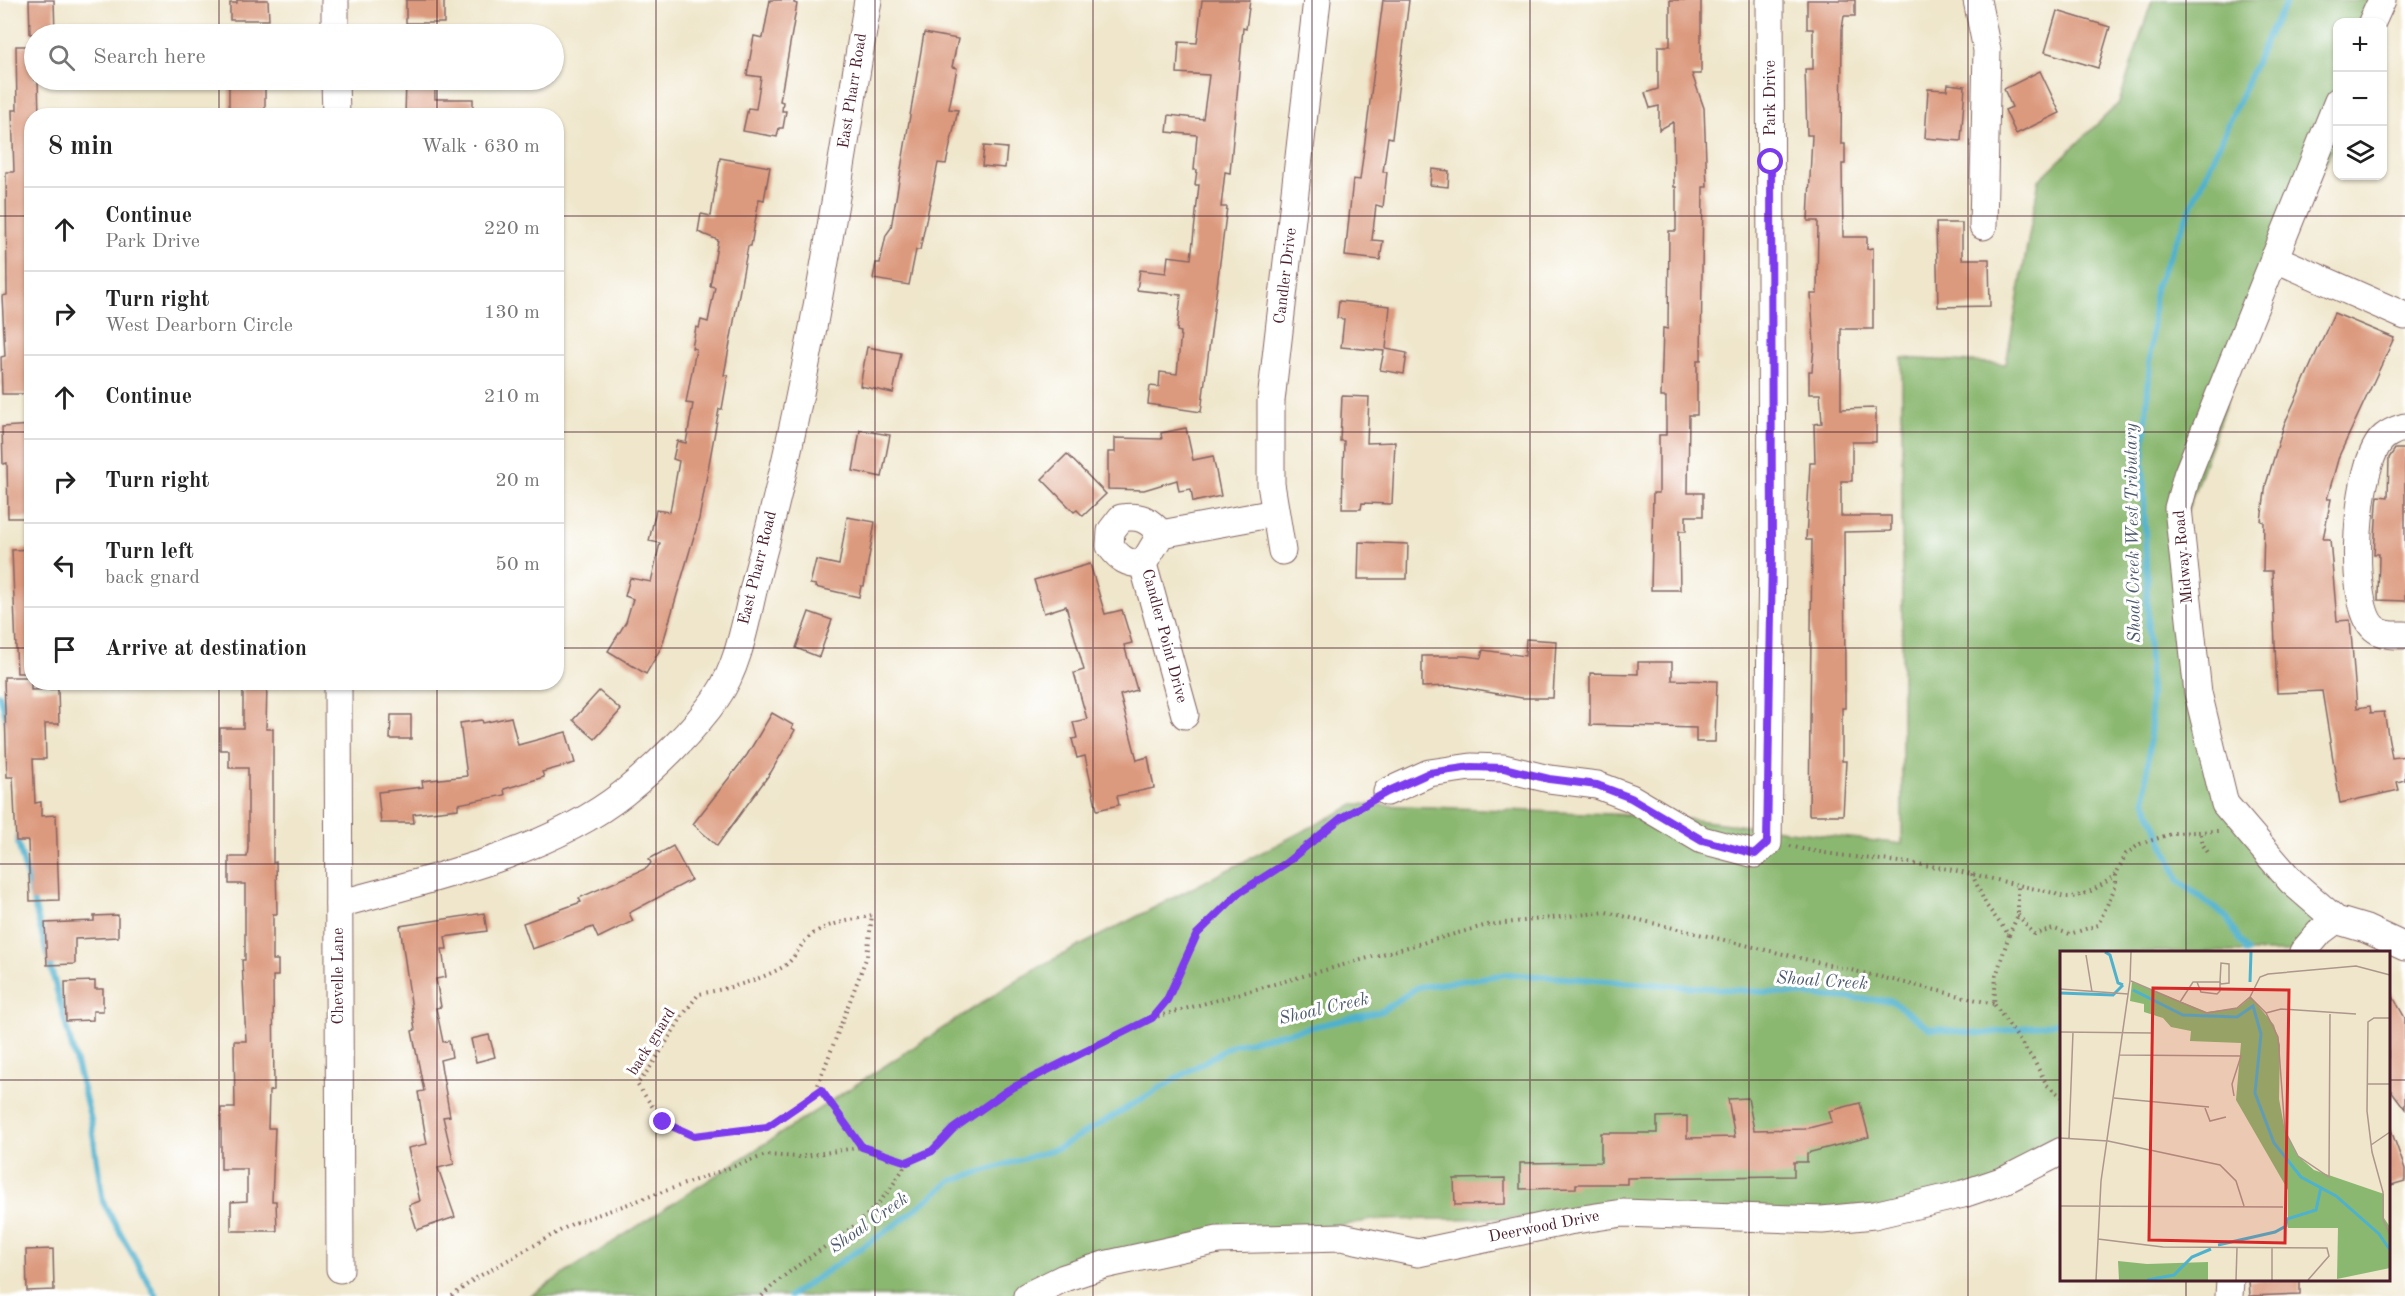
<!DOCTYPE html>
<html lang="en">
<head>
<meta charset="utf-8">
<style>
	body { margin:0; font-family:"Old Standard TT",serif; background:#f2f2f2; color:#222 }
	.controls { position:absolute; right:18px; top:18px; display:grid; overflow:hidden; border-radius:12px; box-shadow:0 2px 4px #0004 }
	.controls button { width:54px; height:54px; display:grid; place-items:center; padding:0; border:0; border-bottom:2px solid #e0e0e0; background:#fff; color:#222; font:30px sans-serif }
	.stop { position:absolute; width:18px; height:18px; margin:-14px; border:4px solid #7c3aed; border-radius:50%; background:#fff }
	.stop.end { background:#7c3aed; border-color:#fff; box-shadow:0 2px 6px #0008 }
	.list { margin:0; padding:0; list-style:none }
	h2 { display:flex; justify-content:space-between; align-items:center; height:78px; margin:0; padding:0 24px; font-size:26px }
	h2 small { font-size:20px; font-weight:400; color:#767676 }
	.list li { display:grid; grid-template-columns:39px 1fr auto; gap:18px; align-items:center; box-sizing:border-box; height:84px; padding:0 24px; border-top:2px solid #e0e0e0 }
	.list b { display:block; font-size:22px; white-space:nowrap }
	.list p { margin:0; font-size:20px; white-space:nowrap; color:#767676 }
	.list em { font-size:20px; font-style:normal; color:#767676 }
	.icon { flex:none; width:33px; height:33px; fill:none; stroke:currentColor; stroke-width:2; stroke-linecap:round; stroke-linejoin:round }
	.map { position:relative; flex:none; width:2405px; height:1296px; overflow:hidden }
	.search { position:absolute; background:#fff; box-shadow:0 2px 4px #0004; left:24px; top:24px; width:540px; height:66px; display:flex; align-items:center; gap:15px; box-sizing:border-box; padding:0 21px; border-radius:33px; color:#767676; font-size:22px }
	.panel { position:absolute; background:#fff; box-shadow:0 2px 4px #0004; left:24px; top:108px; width:540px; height:582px; border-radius:24px }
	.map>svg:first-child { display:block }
</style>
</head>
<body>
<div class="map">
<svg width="2405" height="1296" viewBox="0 0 2405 1296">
	<rect width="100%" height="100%" fill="#fff"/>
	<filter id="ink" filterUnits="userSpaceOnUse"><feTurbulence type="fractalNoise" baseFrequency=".0167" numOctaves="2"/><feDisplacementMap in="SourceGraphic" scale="12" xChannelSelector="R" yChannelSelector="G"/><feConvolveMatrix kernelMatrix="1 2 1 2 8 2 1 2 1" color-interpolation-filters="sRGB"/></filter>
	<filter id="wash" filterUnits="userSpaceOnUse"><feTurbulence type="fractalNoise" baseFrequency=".008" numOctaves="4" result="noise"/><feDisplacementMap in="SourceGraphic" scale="24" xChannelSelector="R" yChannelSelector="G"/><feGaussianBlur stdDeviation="1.35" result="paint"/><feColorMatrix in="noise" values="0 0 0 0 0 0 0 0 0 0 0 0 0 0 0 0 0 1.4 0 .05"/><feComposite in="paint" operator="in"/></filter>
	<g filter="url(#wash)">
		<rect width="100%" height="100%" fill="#efe6cb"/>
		<polygon fill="#8bb871" stroke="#6a6c4e" stroke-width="1.5" points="2152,0 2390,0 2382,22 2338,22 2337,139 2260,309 2185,517 2188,675 2230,812 2324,917 2299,952 2062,952 2061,1160 1883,1220 1657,1216 1372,1220 1068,1275 1028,1296 530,1296 1031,971 1356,804 1660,816 1902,844 1902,358 2006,364 2039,180 2119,103"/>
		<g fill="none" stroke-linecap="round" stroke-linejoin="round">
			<g stroke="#4eb1cd" stroke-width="6">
				<polyline points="0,695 7,720"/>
				<polyline points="18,834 18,843 91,1120 103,1202 156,1296"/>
				<polyline points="2245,952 2247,952 2226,917 2179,881 2145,800 2151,724 2143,461 2155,288 2270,31 2288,0"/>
				<polyline points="790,1296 898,1223 951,1181 1059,1148 1233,1045 1382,1011 1418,987 1508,974 1892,1001 1929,1028 1982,1034 2062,1022"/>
			</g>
		</g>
		<g id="blocks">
			<g fill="#db997d">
				<polygon points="29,0 54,0 55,34 30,34"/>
				<polygon points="237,0 268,0 269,20 230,20 230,3 237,3"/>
				<rect x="406" y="0" width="38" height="23"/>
				<polygon points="770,0 794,0 794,3 797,4 780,101 783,102 782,111 786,111 783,128 779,128 777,137 743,131 748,108 756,109 761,77 747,75 754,36 763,38"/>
				<polygon points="1202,0 1250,0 1246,29 1243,28 1230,173 1225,172 1221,207 1227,207 1201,412 1148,404 1150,386 1159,387 1160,372 1177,374 1181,332 1177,331 1181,295 1137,290 1140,270 1166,273 1168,256 1191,259 1199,185 1195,185 1197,170 1194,170 1197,135 1167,132 1169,115 1203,119 1209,75 1177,73 1179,42 1197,43"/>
				<polygon points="1383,0 1409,0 1392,138 1388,137 1383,172 1387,172 1383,207 1376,205 1372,240 1383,241 1380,260 1345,256 1353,179 1360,180"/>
				<polygon points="1670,0 1701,0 1701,74 1692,74 1704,108 1707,187 1703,187 1701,360 1697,360 1697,415 1689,415 1688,493 1703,493 1703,516 1686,516 1686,531 1679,531 1680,590 1651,590 1653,493 1659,493 1659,435 1666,435 1666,397 1661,397 1663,328 1668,329 1669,231 1676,231 1676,187 1674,187 1673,122 1659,130 1659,106 1650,108 1645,93 1658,89 1658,46 1670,46"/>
				<polygon points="1807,0 1855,0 1855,16 1844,16 1842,29 1841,144 1845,144 1845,164 1842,164 1843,237 1867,237 1867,249 1873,248 1873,329 1841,329 1841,409 1876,408 1876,442 1852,442 1852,481 1841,481 1841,516 1891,516 1891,531 1844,532 1845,677 1845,708 1842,708 1842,761 1846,761 1843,815 1809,815 1812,540 1806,540 1810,463 1815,463 1814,424 1822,423 1820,394 1809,394 1809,371 1812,371 1814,347 1811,294 1817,294 1818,221 1808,221 1812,135 1807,135 1805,69 1813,69 1813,29 1807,29"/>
				<polygon points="2057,11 2110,27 2098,68 2045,52"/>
				<polygon points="924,33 958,39 952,67 957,68 949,109 958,110 946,164 938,163 920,250 916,250 909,285 873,279 876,263 880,263 886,235 891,228"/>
				<polygon points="16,46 34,46 34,80 38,80 39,116 32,116 32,334 29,334 31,394 2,394 1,357 5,356 2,296 7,295 6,172 14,172 12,110 17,110"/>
				<polygon points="2040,71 2060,113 2016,134 2005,110 2012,107 2004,89"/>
				<rect x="229" y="80" width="36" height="36"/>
				<polygon points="406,80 435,80 435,99 473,99 473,116 405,116"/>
				<polygon points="1948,84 1965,86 1961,141 1925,138 1928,89 1947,90"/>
				<polygon points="984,146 1007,148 1005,168 982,166"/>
				<polygon points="720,158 770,167 764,200 759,199 751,246 748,246 724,375 728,375 722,409 719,409 699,519 662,646 646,674 608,651 626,622 633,599 625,596 630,578 651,582 660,543 649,541 656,510 670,512 679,461 673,459 677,441 686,443 693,404 686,403 696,349 692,348 696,327 699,328 701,320 708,322 715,287 710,286 718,240 698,232 701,214 711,216"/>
				<polygon points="1432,169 1449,171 1448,187 1430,185"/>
				<polygon points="1936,223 1962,223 1962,259 1989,259 1990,306 1938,307"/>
				<polygon points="1339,301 1390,306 1386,349 1407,353 1404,374 1380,370 1384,351 1341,347 1344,319 1337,318"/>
				<polygon points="2334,313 2394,338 2339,456 2327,499 2331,499 2323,539 2330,539 2337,621 2350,620 2357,708 2370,706 2371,713 2384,712 2392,758 2405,756 2405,780 2397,782 2399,790 2340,803 2322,691 2277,693 2272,571 2263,571 2264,522 2261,521 2266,484 2284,425"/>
				<polygon points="867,347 901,353 893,393 860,386"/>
				<polygon points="1342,396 1369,397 1367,443 1395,442 1392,504 1362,503 1361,509 1342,509 1344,441 1340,441"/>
				<polygon points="32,425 32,518 8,518 7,463 3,464 2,427"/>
				<polygon points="1186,428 1193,460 1213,456 1221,496 1193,502 1191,489 1179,491 1177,480 1144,490 1108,489 1108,452 1115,452 1115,438 1162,439 1161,433"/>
				<polygon points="860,430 890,435 882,477 853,471"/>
				<polygon points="2395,449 2405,449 2405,601 2378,600 2379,554 2374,554 2377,504 2378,496 2388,497 2389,458"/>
				<polygon points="1067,454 1106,494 1083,516 1077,510 1074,512 1042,479"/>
				<polygon points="847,517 875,522 864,586 861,586 859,597 815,587 816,585 810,584 816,560 839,565"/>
				<polygon points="1359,542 1408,544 1407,579 1358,579"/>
				<polygon points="32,549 32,673 17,673 12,550"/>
				<polygon points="1090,564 1105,614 1122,610 1132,643 1124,645 1137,690 1120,695 1137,760 1148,757 1154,788 1117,796 1119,805 1097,810 1085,756 1077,758 1072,739 1077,738 1073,722 1087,719 1074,673 1084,670 1066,606 1044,613 1034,580"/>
				<polygon points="809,612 832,620 819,657 796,648"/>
				<polygon points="1526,639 1556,641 1553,698 1522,698 1452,686 1422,687 1422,656 1465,656 1481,658 1483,650 1525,656"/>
				<polygon points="1638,662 1672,662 1672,680 1717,681 1715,742 1696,742 1696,728 1590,725 1590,673 1638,674"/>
				<polygon points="4,677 31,677 31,690 58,689 59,724 45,724 46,759 33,759 35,803 41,802 41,816 56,815 59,900 30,901 28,841 16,841 13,777 7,777"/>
				<polygon points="243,682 267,682 266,729 273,729 273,863 276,862 277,914 273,914 273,960 278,960 278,976 273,976 274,1090 269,1091 268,1128 275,1128 272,1201 276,1201 277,1231 231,1231 231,1202 247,1201 247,1169 221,1169 221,1108 235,1108 234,1041 246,1041 242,960 245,960 245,884 229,884 229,857 247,857 248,847 248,768 229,768 229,750 220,750 220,728 243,728"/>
				<polygon points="599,691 621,710 595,739 573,720"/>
				<polygon points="772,713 793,725 792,728 795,730 771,772 717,846 693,824 747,755"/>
				<polygon points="391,715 411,715 411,739 390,739"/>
				<polygon points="511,717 518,745 566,732 575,763 542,772 544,777 504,789 505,795 458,804 458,809 413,814 414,823 381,823 378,792 423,787 422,781 467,776 460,723 482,720 483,723"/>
				<polygon points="673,846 691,880 629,913 633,921 598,938 593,927 532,949 523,923 581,902 579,898 647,868 651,863 649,859"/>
				<polygon points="484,913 487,931 445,937 447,949 442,949 446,977 436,979 441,1007 436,1008 443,1042 449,1041 452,1057 440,1060 450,1116 443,1117 454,1164 438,1168 455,1217 417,1230 409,1205 420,1201 408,1148 427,1144 418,1092 424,1091 412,1031 415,1030 400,926"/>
				<polygon points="118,915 118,937 75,939 75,964 47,965 45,923 94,921 94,916"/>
				<polygon points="95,981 95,989 103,989 103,1011 93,1011 93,1020 66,1021 65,982"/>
				<polygon points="2388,988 2405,1018 2405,1109 2388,1086"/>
				<polygon points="489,1035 495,1057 476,1062 471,1039"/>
				<polygon points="1748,1098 1754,1130 1805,1129 1832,1122 1829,1111 1860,1103 1869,1137 1807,1153 1807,1162 1794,1162 1794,1176 1627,1178 1627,1184 1576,1184 1576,1188 1520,1189 1520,1163 1601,1162 1601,1133 1657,1133 1657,1117 1687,1116 1687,1138 1735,1137 1728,1099"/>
				<polygon points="2388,1130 2391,1130 2405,1169 2405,1181 2388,1186"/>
				<polygon points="1505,1178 1505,1204 1455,1205 1454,1179"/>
				<polygon points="53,1249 54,1290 27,1291 26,1250"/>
				<polygon points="2249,1280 2300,1280 2300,1294 2250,1296"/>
			</g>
		</g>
	</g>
	<g filter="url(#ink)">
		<use href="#blocks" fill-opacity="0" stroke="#846563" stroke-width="1.5"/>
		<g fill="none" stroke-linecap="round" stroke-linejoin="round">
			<defs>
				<g id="minor">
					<polyline points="335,0 335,34"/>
					<polyline points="1977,0 1987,50 1983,226"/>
					<polyline points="2372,22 2382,0"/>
					<polyline points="335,80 336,116"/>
					<polyline points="2338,101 2187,475 2178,508 2198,693 2225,804 2291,881 2336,920 2366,929 2405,947"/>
					<polyline points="2274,258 2405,316"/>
					<path d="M2405,427c-7,2 -15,5 -21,10 -29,24 -37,168 -10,191 9,8 20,7 31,7"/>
					<polyline points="1282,551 1271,484 1271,401 1317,0"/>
					<path d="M1143,564c-16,0 -23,-5 -33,-18l1,-15 10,-13c19,-3 27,1 40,16"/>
					<polyline points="338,682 340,1269"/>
					<polyline points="1185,715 1143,564 1161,534 1275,513"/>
					<polyline points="1387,792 1429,773 1471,767 1504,768 1549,779 1597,785 1631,798 1702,840 1755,854 1768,843 1772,556 1770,0"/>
					<path d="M339,904c91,-25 210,-51 285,-111 31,-25 70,-63 93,-96 24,-34 30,-86 41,-126 51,-187 79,-380 110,-571"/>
					<polyline points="2303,952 2320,932 2336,920"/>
					<polyline points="1027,1296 1064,1278 1104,1265 1218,1240 1342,1237 1418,1253 1569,1221 1623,1213 1822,1220 1874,1215 1963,1194 2007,1179 2062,1151"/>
					<polyline points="2229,1296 2230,1280"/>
				</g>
			</defs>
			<use href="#minor" stroke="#846563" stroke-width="29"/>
			<g stroke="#846563" stroke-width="4" stroke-dasharray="1.5 4.5" stroke-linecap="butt">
				<polyline points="2201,834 2203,845 2209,854"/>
				<path d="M1790,846c49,12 97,13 147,21 39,7 78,18 117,26 19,12 47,-6 62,-19"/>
				<polyline points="1972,874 1986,905 2009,935 1996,976 1994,1004 2034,1061 2047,1085 2062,1097"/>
				<polyline points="2018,915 2034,934 2054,929 2070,934 2098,925 2116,885 2116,874 2126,854 2140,844 2174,833 2218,831"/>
				<polyline points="2009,935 2018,915 2018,885"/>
				<polyline points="1152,1018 1487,925 1606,912 1994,1004"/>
				<path d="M821,1090l-54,37 -73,9 -31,-14 -26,-38c24,-27 38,-62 62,-90 30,-6 57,-12 84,-27 11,-7 15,-19 24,-28 15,-16 45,-18 65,-24l-5,41 -49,129 44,62"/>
				<polyline points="452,1296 476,1278 572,1224 766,1155 798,1157 862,1147 907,1162 932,1151 953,1129 1008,1090 1152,1018 1167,1001 1197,934 1239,893 1286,863 1341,818 1368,803"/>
				<path d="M762,1296c32,-33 73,-52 106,-82 17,-16 28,-33 39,-52"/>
			</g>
			<use href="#minor" stroke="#fff" stroke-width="27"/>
		</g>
	</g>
	<g fill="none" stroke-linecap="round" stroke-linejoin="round" filter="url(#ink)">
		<polyline stroke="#7c3aed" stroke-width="8" points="663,1122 694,1136 767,1127 821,1090 862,1147 907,1162 932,1151 953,1129 1008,1090 1152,1018 1167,1000 1197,934 1239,893 1286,863 1341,818 1387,792 1429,773 1471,767 1504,768 1549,779 1597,785 1631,798 1702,840 1755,854 1767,843 1772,556 1771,162"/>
	</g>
	<path fill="none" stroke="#4a1f2b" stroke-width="1.5" stroke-opacity="0.55" d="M219,0v34M437,0v34M656,0v1296M875,0v1296M1093,0v1296M1312,0v1296M1530,0v1296M1749,0v1296M1968,0v1296M2186,0v952M219,80v36M437,80v36M0,216h32M556,216h1849M0,432h32M556,432h1849M0,648h32M556,648h1849M219,682v614M437,682v614M0,864h2405M0,1080h2062M2388,1080h17M2186,1280v16"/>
	<g text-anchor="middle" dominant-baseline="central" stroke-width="6" stroke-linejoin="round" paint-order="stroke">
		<g font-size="16" fill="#4a1f2b" stroke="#fff">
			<text transform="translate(853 91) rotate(-81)">East Pharr Road</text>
			<text transform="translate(1771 98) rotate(-90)">Park Drive</text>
			<text transform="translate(1286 276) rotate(-83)">Candler Drive</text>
			<text transform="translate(2184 557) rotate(-95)">Midway Road</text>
			<text transform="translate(758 568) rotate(-76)">East Pharr Road</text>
			<text transform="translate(1164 636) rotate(75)">Candler Point Drive</text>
			<text transform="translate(339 976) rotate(-90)">Chevelle Lane</text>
			<text transform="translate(652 1042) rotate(-58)">back gnard</text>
			<text transform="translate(1544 1227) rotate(-11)">Deerwood Drive</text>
		</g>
		<g font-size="18" font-style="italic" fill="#4c596c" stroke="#fff">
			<text transform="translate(2133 533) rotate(-91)">Shoal Creek West Tributary</text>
			<text transform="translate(1822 981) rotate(4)">Shoal Creek</text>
			<text transform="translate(1324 1009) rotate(-13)">Shoal Creek</text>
			<text transform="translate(869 1223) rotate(-35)">Shoal Creek</text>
		</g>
	</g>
	<g transform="translate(2060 951)">
		<rect width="330" height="330" fill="#efe6cb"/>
		<path d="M72,31l75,30 31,-4 13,-11 23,28 6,20 -1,54 6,32 12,24 17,15 70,24v24l6,9v41l-53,11 1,-51h-50v-38l-52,-90 5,-57 -51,-2 1,-10 -20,-4 -8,-9 -19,-6v-8l-14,-3zM58,310l29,3 61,-2v18h-89z" fill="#8bb871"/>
		<path fill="none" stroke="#4eb1cd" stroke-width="3" d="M45,1l5,3 8,28 5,2M190,31l1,-30M73,39l50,25 54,2 16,-11 8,28 -6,59 19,50 27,34 35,19 43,38 11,16M0,42l53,2 10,-10M158,294l57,-13 11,-6 1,-7 29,-9 5,-23M87,329l27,-5 18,-18 19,-8"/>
		<path fill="none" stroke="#ad968b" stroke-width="1.5" d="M26,4l6,37M71,30l75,32 31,-5 13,-11 10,-20 8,-3 88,-8 34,9M0,38l68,5M190,46l16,16 12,24 7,94 13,25 31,21 1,-163M120,51l13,-20h27l1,2 8,-1v-19l-8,-1 -1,19v9l-3,3 -16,-2 -4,-10M206,62l15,-4 75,5M330,67h-16l-6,4 -1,89 5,41 11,40v28l7,15M0,81l93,1M60,104l121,1 -9,28 2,12M307,133h23M54,147l95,9M145,157l5,13 16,-4M0,187l48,3 112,24 16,16 8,25M9,187l4,-106M311,194l19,-13M0,255l223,1M38,288l65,8 164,1 2,8 -21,24M36,329l5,-99 29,-200 1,-29M176,329l1,-32M212,329v-32"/>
		<path fill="#d62828" fill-opacity="0.15" stroke="#d62828" stroke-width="3" d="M93,37l136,2 -4,253 -136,-3z"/>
		<rect width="330" height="330" fill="none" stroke="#4a1f2b" stroke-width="3"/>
	</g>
</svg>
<div class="controls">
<button>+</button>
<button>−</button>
<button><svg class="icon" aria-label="layers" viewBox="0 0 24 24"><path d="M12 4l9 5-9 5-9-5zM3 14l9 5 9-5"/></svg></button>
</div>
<div class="stop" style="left:1771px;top:162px"></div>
<div class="stop end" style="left:663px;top:1122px"></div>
<div class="search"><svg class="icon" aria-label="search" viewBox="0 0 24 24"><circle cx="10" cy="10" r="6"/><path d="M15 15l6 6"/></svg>Search here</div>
<section class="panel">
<h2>8 min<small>Walk · 630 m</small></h2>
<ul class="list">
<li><svg class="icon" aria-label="ahead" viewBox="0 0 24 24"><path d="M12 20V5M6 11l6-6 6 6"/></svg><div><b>Continue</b><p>Park Drive</p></div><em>220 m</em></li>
<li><svg class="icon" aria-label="right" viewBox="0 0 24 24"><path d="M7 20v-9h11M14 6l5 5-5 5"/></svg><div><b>Turn right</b><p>West Dearborn Circle</p></div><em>130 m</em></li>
<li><svg class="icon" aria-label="ahead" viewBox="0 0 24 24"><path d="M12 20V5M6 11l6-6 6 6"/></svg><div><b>Continue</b></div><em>210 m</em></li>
<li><svg class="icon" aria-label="right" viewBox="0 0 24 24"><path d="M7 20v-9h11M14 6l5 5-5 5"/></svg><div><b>Turn right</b></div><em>20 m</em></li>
<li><svg class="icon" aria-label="left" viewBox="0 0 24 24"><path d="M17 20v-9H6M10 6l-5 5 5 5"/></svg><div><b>Turn left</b><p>back gnard</p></div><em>50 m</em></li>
<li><svg class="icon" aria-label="arrive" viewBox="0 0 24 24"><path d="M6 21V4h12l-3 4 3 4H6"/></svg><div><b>Arrive at destination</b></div></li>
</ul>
</section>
</div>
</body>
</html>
